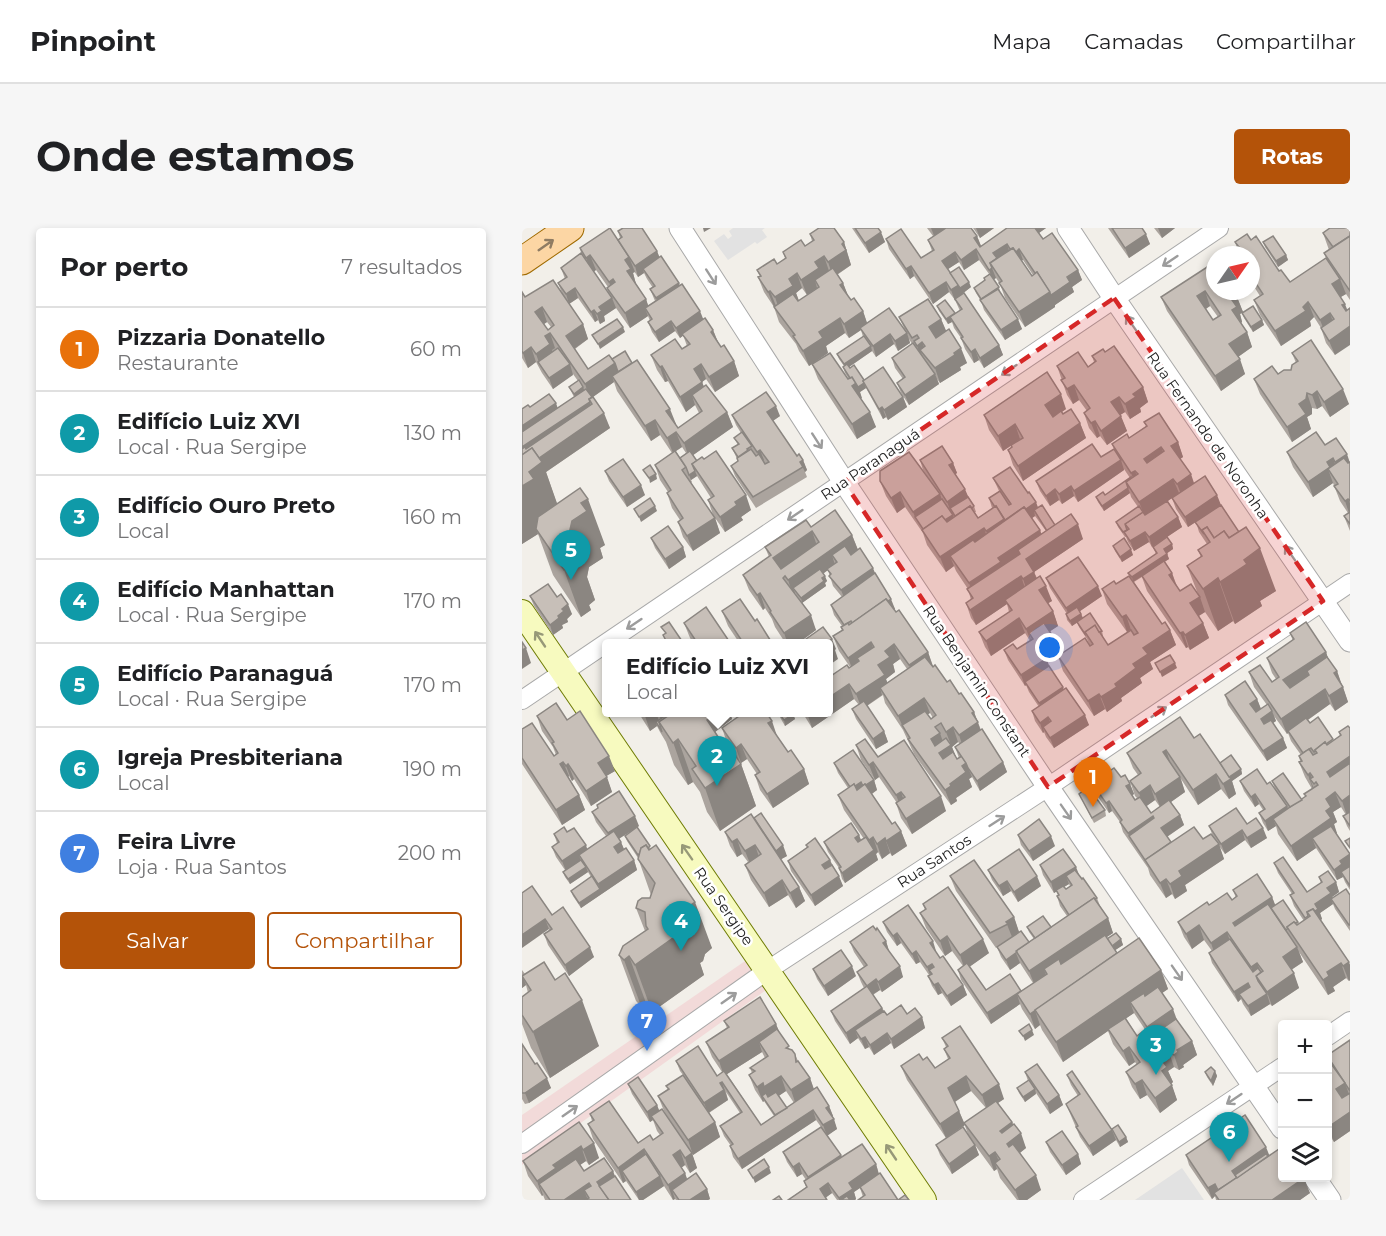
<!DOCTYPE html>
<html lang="pt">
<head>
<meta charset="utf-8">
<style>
	body { margin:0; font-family:Montserrat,sans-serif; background:#f6f6f6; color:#202124 }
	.controls { position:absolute; right:18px; bottom:18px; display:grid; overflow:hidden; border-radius:6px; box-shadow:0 3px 9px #0003 }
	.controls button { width:54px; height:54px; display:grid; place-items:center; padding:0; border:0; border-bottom:2px solid #e0e0e0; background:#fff; color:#202124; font:30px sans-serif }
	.compass { position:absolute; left:684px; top:18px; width:54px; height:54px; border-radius:50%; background:#fff; box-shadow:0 3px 9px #0003; rotate:56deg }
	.you { position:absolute; left:528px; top:420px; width:21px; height:21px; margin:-15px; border:4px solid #fff; border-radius:50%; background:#1a73e8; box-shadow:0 0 0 9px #1a73e833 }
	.badge { display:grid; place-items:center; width:39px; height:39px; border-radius:50%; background:#b45309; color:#fff; font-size:20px; font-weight:700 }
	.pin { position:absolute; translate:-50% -50px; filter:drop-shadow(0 2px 3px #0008) }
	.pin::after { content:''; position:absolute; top:32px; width:21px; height:18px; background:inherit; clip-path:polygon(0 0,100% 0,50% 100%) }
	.popup { position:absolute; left:80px; top:411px; width:231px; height:78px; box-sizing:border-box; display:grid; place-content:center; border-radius:6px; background:#fff; filter:drop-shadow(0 2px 4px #0005); font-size:20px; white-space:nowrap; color:#757577 }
	.popup b { font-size:22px; color:#202124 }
	.popup::after { content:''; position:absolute; left:50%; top:100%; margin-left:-12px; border:12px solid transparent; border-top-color:#fff }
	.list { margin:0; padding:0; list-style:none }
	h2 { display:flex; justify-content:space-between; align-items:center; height:78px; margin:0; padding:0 24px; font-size:26px }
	h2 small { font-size:20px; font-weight:400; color:#757577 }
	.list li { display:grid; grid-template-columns:39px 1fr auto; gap:18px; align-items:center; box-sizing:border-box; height:84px; padding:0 24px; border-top:2px solid #e0e0e0 }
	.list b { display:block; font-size:22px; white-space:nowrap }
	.list p { margin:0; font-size:20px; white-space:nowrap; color:#757577 }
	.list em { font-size:20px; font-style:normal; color:#757577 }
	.actions { display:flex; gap:12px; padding:18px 24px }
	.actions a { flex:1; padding:14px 0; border:2px solid #b45309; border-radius:6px; text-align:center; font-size:21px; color:#b45309 }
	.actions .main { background:#b45309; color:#fff }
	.icon { flex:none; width:33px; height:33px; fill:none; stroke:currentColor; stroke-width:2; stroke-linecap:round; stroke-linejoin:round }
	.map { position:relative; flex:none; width:828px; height:972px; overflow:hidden; border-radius:6px }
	header { display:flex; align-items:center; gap:36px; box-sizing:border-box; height:84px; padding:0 30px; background:#fff; border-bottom:2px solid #e0e0e0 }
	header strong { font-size:28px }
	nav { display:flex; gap:33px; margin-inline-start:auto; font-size:21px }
	.intro { display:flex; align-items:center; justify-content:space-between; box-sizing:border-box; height:144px; padding:0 36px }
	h1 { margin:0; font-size:42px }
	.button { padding:15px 27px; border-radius:6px; background:#b45309; color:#fff; font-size:21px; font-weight:700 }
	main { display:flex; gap:36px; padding:0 36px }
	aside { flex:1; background:#fff; border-radius:6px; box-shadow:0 3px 9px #0003 }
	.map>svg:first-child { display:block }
</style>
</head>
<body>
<header>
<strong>Pinpoint</strong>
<nav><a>Mapa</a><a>Camadas</a><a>Compartilhar</a></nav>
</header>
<div class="intro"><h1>Onde estamos</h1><a class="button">Rotas</a></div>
<main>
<aside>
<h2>Por perto<small>7 resultados</small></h2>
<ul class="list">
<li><span class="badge" style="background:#e8710a">1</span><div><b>Pizzaria Donatello</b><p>Restaurante</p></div><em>60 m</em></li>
<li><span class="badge" style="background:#0f9aa8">2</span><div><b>Edifício Luiz XVI</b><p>Local · Rua Sergipe</p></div><em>130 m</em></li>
<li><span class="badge" style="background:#0f9aa8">3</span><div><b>Edifício Ouro Preto</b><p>Local</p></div><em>160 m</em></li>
<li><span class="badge" style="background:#0f9aa8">4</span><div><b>Edifício Manhattan</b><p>Local · Rua Sergipe</p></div><em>170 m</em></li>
<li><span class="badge" style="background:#0f9aa8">5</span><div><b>Edifício Paranaguá</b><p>Local · Rua Sergipe</p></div><em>170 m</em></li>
<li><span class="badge" style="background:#0f9aa8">6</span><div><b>Igreja Presbiteriana</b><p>Local</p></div><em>190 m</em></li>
<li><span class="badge" style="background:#3f7fe0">7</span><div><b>Feira Livre</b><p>Loja · Rua Santos</p></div><em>200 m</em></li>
</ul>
<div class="actions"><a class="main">Salvar</a><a>Compartilhar</a></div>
</aside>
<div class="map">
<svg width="828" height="972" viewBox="0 0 828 972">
	<rect width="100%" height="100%" fill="#f2efe9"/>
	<polygon fill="#f2dad9" points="226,731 247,760 0,937 0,887"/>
	<g fill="#e2e2e2">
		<polygon points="211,0 243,0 240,2 245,9 235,16 233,14 206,32 192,13 202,6 206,11 210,8 207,3"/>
		<polygon points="660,940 682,972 613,972"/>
	</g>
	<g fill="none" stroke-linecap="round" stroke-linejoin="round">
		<defs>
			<g id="minor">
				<polyline points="0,472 697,0"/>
				<polyline points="806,808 828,793"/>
				<polyline points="0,916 246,742 526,559 828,355"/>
				<polyline points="561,972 760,839"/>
			</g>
			<g id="tertiary">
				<polyline points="158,0 322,254 526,559 760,900"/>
				<polyline points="546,0 592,70 828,413"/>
				<polyline points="793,950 808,972"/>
			</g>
			<polyline id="secondary" points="0,384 402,972"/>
			<polyline id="primary" points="0,33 48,0"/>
		</defs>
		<use href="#minor" stroke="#a9a9a9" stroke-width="20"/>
		<use href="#tertiary" stroke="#a9a9a9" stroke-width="23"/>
		<use href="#secondary" stroke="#707d05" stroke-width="26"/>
		<use href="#primary" stroke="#a06b00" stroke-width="29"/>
		<use href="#minor" stroke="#fff" stroke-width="18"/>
		<use href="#tertiary" stroke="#fff" stroke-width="21"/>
		<use href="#secondary" stroke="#f7fabf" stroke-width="24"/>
		<use href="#primary" stroke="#fcd6a4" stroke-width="27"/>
	</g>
	<g fill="#aba49e" fill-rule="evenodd">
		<polygon points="330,0 356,0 363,14 347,25"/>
		<path d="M405,0h44l6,8 4,10 26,-18h39l-7,5 4,6 35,31 4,10 -10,7 2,5 -19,13v2l-30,20 -20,-29 -5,-14 -4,-6 -2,1 5,8 1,5 22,37 -17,11 -21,-30 -3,-9 -5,-8 -2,-5 11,-7 -1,-3 5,-4 -10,-14 -15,10 -5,-8 -11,7 2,4 21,14 -9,7 37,51 4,10 -19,13 -5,-8 -5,3 -9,-14 -4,-11 -7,-10 -2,-6 -4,2 -9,-13 -2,-5 18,8 5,-3 -5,-11 -6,-8 -16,12 -19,-28 -4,3 -21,-30 -3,-10 35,19 11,-7 -4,-11 5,-4zM499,32h2l10,15 -1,1z"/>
		<polygon points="451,0 472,0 458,10"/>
		<polygon points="586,0 620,0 628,16 607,30"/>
		<polygon points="632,0 653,0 640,10"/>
		<polygon points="828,0 828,72 824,66 819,69 813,127 804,115 799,100 792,89 788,93 789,98 759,118 738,87 732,72 738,68 729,54 729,27 714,27 712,22 715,20 713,14 729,12 768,54 804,30 802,25 807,22 801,5"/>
		<path d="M96,3l39,20 2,6 44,62 10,11 5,12 3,5 13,14 5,15 -24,16 -9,-13 -4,3 2,5 23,25 6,15 -40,28 4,6 54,49 -10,7 2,3 -18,12 -12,-17 -5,-15 3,-2 -14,-22 -6,4 1,2 -1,1 24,35 5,15 -27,18 -10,-14 -5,-15 2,-2 -8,-12 -5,-15 1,-1 -8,-12 -5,-15 17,-12 -12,-18 -9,6 -34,-50 -3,-9 -21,15 17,31 -64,44 11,32 48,41 -5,3 3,10 -14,9 -2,10 8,23 -6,5 2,5 -10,7 -28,-42 -15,-41 -16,10v-135l8,-2 27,1 17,-11 -5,-10 9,-6 -5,-7 -20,15 -11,-16 -6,-11 -8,6 -6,-10v-66l3,5 37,-4 -4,-10 7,-4 -4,-11 20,-15 -1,-5 38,-8 2,-2zM74,42l12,17 -1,1 1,5 -14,-22zM112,43l4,6 6,-4 3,6 6,9 -3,1 5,12 -7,5 -2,-7 -10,-15 -3,-11zM56,70l17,24 3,-2 2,4 5,-3 -1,-5 12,-8 14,20 18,-12 2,5 -2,1 4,10 7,10 16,-11 5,7 3,-3 4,11 -5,3 -31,6 6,15 8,12 3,-1 18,31 9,-7 4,8 -21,15 -3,-4h1l-43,-61 -21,-4 -24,10 -13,-20 13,-10 -5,-15 -14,-20zM25,94l4,5 -3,3 -4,-6zM160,219l4,6 -6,5 -4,-7z"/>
		<path d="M288,6l34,8 7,23 -14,10 6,8 5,13 3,4 12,11 4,12 37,5 -5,-11 42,2 5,12 21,32 -7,4 1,3 -21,13 -3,-4 2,5 -30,21 -8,-12 -4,-10 6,-4 -8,-11 -3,-10 20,-14 -3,-5 1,4 -12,8 -4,-7 -18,13 -4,-6 -23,16 15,13 39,17 4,10 -19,13 -2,-3 -3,2 -17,-31 -6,4 1,6 15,29 -19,12 -39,-60 -6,-15 36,15h1l-4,-6 -2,-6 1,-1 -5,-7 -2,-5 26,-17 -2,-7 -12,8 -4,-5 -19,13 2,7 -19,13 -10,-15 -3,-7 -17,-22 -5,-15 -10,-15 -6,-15h2l-3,-7 20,-6 8,-6 -2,-6 22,-6 7,-5zM280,60l5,7 -8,6 -3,-8z"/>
		<polygon points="741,14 764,27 766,32 756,39 743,19"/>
		<path d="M693,34l22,35 6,15 -3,2 2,8 -1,1 6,9 5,15 -14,10 7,17 -24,17 -54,-80 -6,-14zM688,78l8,11 -5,3 -7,-11z"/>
		<polygon points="720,85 740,92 742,97 731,104 722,90"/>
		<polygon points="583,124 621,159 626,174 618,180 619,184 608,191 603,184 598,187 605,203 585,217 578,208 575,210 567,200 562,185 565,183 557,172 551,176 545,167 535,138 566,139 572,134 570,128"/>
		<polygon points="770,125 827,176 808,189 800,178 795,181 790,180 790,186 785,189 789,201 770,214 738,166 732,151 756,146 769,142 774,135"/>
		<polygon points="544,181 540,184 541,186 558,195 564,210 501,253 491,237 486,222 490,219 489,218 481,223 467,202 462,187"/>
		<polygon points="210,187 258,188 251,193 275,228 281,232 285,242 283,244 285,249 234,280 213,248 209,238 216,233 210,220 216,217 212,210 219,205 214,197"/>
		<polygon points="622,194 656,214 661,229 658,231 672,256 699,277 754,363 738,373 740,378 713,396 711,393 696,403 683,384 677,388 681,395 687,410 668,422 666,419 664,420 625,363 620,349 612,354 640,396 648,402 654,417 628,434 631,441 618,450 620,455 599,470 600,473 585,484 583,481 572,488 541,443 536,428 568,418 565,411 557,399 555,394 550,398 545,392 544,386 545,386 528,360 524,350 580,368 558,383 561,390 580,403 581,408 580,409 586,417 605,404 585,376 580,361 594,356 608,348 606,345 634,326 631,319 650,316 651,321 645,325 647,331 642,334 650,345 655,358 658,363 676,366 665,338 679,329 676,322 685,316 677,304 674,294 666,299 654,281 650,270 657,265 646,273 656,289 660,299 630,319 627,314 612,323 606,314 604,309 603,309 596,299 594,294 616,279 609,269 608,265 582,283 576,274 574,269 583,267 608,250 602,241 602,242 556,274 552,268 540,276 537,272 528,278 518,263 514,253 579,229 592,221 590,216 607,210 624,198"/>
		<polygon points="803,217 828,234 828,303 822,288 826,285 818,273 811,255 791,269 771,239 765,224"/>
		<path d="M398,232l33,3 4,10 -2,1 19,32 2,6h-1l3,6 14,-10 -3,-10 10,-7 -6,-13 45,29 17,18 28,14 -49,33 3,6 15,23 -4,2 5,8 5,15 -8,5 10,20 -13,9 3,8 14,22 25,35 -35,23 -8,-11 -2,-5 -1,1 -8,-12 -3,-10 7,-4 -10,-15 -3,-7 -1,1 -17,-26 -4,-10 13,-1 13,-8 -5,-8 -34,23 -6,-9 -6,-15 30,-20 -2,-8 -31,21 -5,-7 -5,-15 5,-3 -3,-11 -12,-18 -2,-5 -8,6 -19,-27 -4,-12 -18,-26 -8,6 -11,-17 -6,-15 52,2 -9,-13zM513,288l11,15 -5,3 -1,-4 -8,-12z"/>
		<polygon points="83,243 123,267 105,279 87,253"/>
		<path d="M289,299l41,8 6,15 -8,5 25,18 20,36 -1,1 34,42 5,14 14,16 12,12 15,18 7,18 22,32 4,10 -27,19 -8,-14 -3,2 3,8 -16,11 1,3 -6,4 -37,-51 -11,-24 -18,-27 -2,-8 -16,11 17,25 4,11 -12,7 -20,-30 -4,-10 7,-4 -5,-6 -42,29 -10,-16h26l3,-36 19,-9 -11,-16 -6,-15 9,-6 -1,-3 1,-1 -8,-11 -3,-10 11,-8 -9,-11 -5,-16 -5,4 4,7 -2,2 1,3 -24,17 -7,-10v1l21,36 -19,14h-11l-11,-17 -3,-8 -7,-11 -2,2 -14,-20 -6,-15 26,-18 -4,-10zM378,431l7,10 -20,14 -1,-4 9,-7 -2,-8zM408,485l3,5 -2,1 -4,-5zM436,514l2,2 -5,3 4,11 -2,1 -5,-12z"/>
		<polygon points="129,310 161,319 164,329 147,341 133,320"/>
		<polygon points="591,318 611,327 600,334 593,323"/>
		<polygon points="8,368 35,369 50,386 45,391 46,394 40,397 41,400 31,407 12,378"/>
		<polygon points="200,383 233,393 251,416 218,416 206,398"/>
		<polygon points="162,395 209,416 172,416 168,410"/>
		<polygon points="768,405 804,424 806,431 815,443 826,474 813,483 808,476 786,492 788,495 811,513 818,508 817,504 828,500 828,603 825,598 821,588 824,587 819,579 811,584 815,594 812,596 814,606 828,626 828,662 823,654 821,649 815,652 794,620 775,633 756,606 754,598 746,603 741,595 737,585 741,582 737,576 733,579 722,563 718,553 745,556 753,561 750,553 780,572 784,569 782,566 790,561 783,549 777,534 778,533 777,528 779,527 769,513 766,505 765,506 752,488 754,493 751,495 761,510 765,520 745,533 706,477 703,467 735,471 739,481 745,477 732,459 727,444 750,454 754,451 750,445 745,430 771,413"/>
		<polygon points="116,484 187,484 185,486 186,487 188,486 187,484 208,484 210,491 193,504 202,518 219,536 234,578 198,603 185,584 178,564 171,554 166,557 152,537 144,514 138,504 135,498 128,503"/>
		<polygon points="255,484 270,484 273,491 263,498"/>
		<polygon points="15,488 45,492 93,543 84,548 90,564 69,578 52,551 50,553 47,548 46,549 57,567 63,582 40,597 0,536 0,501 32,528 34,527 31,519 20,503"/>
		<polygon points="200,500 255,508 266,524 282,541 287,556 251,580 238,562 233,547 235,546 225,531 219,535 205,515"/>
		<path d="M672,510l26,25 21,6 1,5 -10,7 4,13 -7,5 -8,-10 -23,16 -17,-26 4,13 -14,10 9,13 4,10 -17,12 4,5 32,-3 9,-5 -3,-8 38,-2 20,14 -16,10 -6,-8 -20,14 -6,-8 5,13 -39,26 2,6 -12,8 -3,-5 -6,4 -16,-23 -2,-7 -25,-36 -3,-10 -8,-11 -3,2 -13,-19 -4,-11 29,-6 9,7 4,10 -2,1 3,5 2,-2 -2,-2 -5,-15 8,-6 -5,-7 -6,-15zM633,572l5,7 -9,6 -5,-7z"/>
		<polygon points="334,517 356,529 424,583 390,606 379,590 374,575 375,575 357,549 353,552 339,532"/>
		<polygon points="312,535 352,552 355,562 350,566 370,596 379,603 385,618 370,628 368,625 360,631 356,624 354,626 356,632 323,655 320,651 317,640 306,624 302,614 337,607 339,613 342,611 322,582 316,567 326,560 316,545"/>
		<polygon points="557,566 583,582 584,588 572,595"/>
		<polygon points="70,584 117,598 97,610 102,621 112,632 115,642 59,680 51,668 49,663 69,649 66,644 48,656 43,649 41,644 43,642 34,629 30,619 35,615 32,606 45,604 65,621 84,608 74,594"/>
		<polygon points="232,590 265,628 259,631 277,659 283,673 274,680 266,667 247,679 229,652 223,637 226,634 220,626 215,629 208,618 203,604"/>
		<polygon points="496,607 533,618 511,633 499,617"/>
		<polygon points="103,608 129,620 190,720 183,726 181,733 178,735 182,747 130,784 124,775 119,778 114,773 97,727 123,703 114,680 128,670 129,667 116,630 105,613"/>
		<polygon points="284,617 308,632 321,658 293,678 269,643 266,633 285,619"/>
		<polygon points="752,635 785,664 799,655 797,649 814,654 817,664 810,669 811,670 828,667 828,703 813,681 811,676 798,685 800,691 799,692 828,737 828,752 827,753 824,750 811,759 813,763 806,767 777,724 781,734 769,742 777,760 750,778 748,776 729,788 721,776 719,771 716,774 690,735 687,725 690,723 682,712 670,721 662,709 656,694 687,677 710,672 714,670 711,662 750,669 753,677 777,696 782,693 772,678 768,667 770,666 756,645"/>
		<path d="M518,637l39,11 18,22 3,8 8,12 5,15 -7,4 1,2h14l2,6 -8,5 2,3 44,17 7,19 -6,4 14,26 16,22 5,14 -14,10 1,2 -5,3 -5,-3 -6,4 5,11 -2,2 6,16 -17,13 -13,-18 -7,4 -8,-12 -6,-15 11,-7 -2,-3 -6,4 -16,-22 -5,-13 -45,31 -21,-32 -2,-5 -5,4 -13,-20 -2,-5 -29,20 -30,-44 -3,-10 5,-4 -11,-15 -7,5 -19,-28 -6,-15 5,-3 -2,-6 66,49 -20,14 17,23 35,1 12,-8 -13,-20 -10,7 -9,-13 -4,-10 -1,1 -40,-57 -6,-15 64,41 5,15 10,10 5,-3 -5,-7 -2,-5h24l16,-11 -7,-10 -3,-10 1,-1 -1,-4 -3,2 -11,-18zM547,656l1,2 -4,3 -2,-2zM612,785l16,24 -3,2 -10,-3 -11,-18z"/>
		<polygon points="466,642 519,658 496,674 489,663 481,668 470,652"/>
		<polygon points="0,665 30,687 72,729 47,748 26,717 22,706 28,703"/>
		<polygon points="361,694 414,723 414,724 418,730 441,757 445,767 429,778 420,765 416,767 410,758 406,748 407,747 398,734 394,736 379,715 375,718 365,704"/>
		<polygon points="364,713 367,723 381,749 360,764 358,762 351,767 365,787 385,786 400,789 403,800 372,821 369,815 352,827 347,819 343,821 336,810 328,816 313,793 309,783 342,760 339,754 335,744 342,739 332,724 328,714"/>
		<polygon points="291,741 334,748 306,768 295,751"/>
		<polygon points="0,742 3,746 77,818 28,850 9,820 0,796 0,769 6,765 4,757 0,760"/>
		<path d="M238,769l16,27 3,8 11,18h2l3,4 3,7 12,17 4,11 3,-2 12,19 4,10h-1l5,13 -10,6 14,22 21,-13 14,20 3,10 1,-1 18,27 7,-5 4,5h-51l5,-3 -3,-9 -6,4 2,7 -1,1h-18l-5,-7 -6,4 1,3h-39l18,-13 -2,-6 2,-1 -4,-6 -5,3 -10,-15 -4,-10 38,-25 -5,-7 -74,49 -9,-12 -3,-11h1l-7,-10 -4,-10 20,-13 -14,-21 2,8 -19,13 6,9 5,15 -27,18 -1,-1 5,14 -7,5 -5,-8 -4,3 4,5 2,6 9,-6 11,16 3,10 -2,1h-32l-1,-1 -2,1 -9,-14 -21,14h-4l-13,-19 -3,2 -30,-44 -5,-15 4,-3 -2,-7 19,-13 29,42 12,-8 3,5 7,-5 -3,-4 -4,-11 -3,2 -18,-28 -4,-10 10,-7 19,28 2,6 3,-2 22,33 -20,-31 -6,-15 10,-6 -2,-4 17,-11 -3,-4 -4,-10 22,-15 19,30 5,-4 -10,-15 -6,-15 21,-14 -3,-7zM240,824l3,6 -15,10 2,5 -3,2 6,15 8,12 1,-1 10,15 -13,9 -34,-51zM264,863l8,12 -7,5 -9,-12z"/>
		<polygon points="420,810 482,871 476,875 490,894 504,920 498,925 519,962 505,972 495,972 478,950 475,941 472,943 453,917 457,927 430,946 418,927 414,917 447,909 442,895 464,880 449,863 433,874 437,883 443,897 424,910 385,852 379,838 401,832 413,840 426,831 422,821 424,819"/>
		<polygon points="828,812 828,903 812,914 806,905 806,840 808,838 806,831 806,827"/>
		<polygon points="0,816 29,860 7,875 3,876 0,871"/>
		<polygon points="693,843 695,848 691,858 685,849 683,844"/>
		<polygon points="503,844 537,867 541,877 528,886 514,865 503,874 497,865 495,860 506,853"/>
		<polygon points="545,847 590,901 604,909 606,914 598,919 594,912 571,928 558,909 544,876 556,868 549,857"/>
		<polygon points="57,894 77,930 67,937 64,933 58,937 62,943 91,943 93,948 109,972 23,972 21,967 20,968 6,948 1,933"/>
		<polygon points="524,914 556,926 559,936 544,947 528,924"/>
		<polygon points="664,927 747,927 788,965 778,972 694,972 693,968 690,971 667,937"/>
	</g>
	<g fill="#8b8681">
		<polygon points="181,0 189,0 182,4"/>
		<polygon points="409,0 428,0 413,10"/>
		<polygon points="454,0 472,0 458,10"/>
		<polygon points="512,0 524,0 514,7"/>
		<polygon points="636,0 653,0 640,10"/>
		<polygon points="359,4 363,14 347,25 343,15"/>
		<polygon points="624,6 628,16 607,30 603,20"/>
		<polygon points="455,8 459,18 455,20 452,10"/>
		<polygon points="322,14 329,37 311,49 306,34 320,16"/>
		<polygon points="485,16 488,26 475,35 471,25"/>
		<polygon points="454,21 457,32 442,42 439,32"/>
		<polygon points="497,21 501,32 495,36 491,25"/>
		<polygon points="135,23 139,33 121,41 122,45 116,49 113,38"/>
		<polygon points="433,24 437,34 423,43 420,33"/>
		<polygon points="68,27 74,42 70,45 64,30"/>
		<polygon points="764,27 766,32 756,39 754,33"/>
		<polygon points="302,28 307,43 293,52 295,60 285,67 279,52 293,34"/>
		<polygon points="107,29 113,44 111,45 114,56 110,58 105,43 103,32"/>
		<polygon points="389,38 392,48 388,51 384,41"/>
		<polygon points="470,40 474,50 471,52 467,42"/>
		<polygon points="556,42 560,52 550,59 552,64 533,77 533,79 503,99 497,84"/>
		<polygon points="275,45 280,60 274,65 277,73 258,84 253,69 267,51"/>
		<polygon points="91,51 97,66 92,69 87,54"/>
		<polygon points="818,51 824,66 815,71 810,56"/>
		<polygon points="424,54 427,64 411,76 407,65"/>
		<polygon points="447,54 449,59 440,66 440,68 433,73 429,62 437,57"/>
		<polygon points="157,55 160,65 138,80 134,70"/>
		<polygon points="321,55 327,70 318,57"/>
		<polygon points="53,60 56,70 47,76 44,66"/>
		<polygon points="248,63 254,78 252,79 246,64"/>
		<polygon points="683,63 688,78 680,83 675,68"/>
		<polygon points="715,69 721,84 718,86 720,94 716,97 710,82 710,72"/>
		<polygon points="90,70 94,80 82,88 83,93 78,96 75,86 77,79"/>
		<polygon points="124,71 129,86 123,80 126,88 108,100 103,85"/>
		<polygon points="786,74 792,89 788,93 789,98 759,118 753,103 781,79"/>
		<polygon points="823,76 828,89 820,77"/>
		<polygon points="20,79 25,94 19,98 13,84"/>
		<polygon points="72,82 76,92 73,94 69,84"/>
		<polygon points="178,83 182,93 158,110 154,100"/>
		<polygon points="341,83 346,98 338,100 339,102 327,110 322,96"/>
		<polygon points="433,85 434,90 428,89 430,94 426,96 424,91"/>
		<polygon points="808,85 813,100 804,107 798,92"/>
		<polygon points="318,90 323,105 304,118 306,125 287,138 281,123 297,104"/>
		<polygon points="419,91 425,105 413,114 407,99"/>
		<polygon points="496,91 500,101 483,112 479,102"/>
		<polygon points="740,92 742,97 731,104 729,99"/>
		<polygon points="149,93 153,103 137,114 133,104"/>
		<polygon points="61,96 66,111 49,123 44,108"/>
		<polygon points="828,98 828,117 813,127 807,113"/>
		<polygon points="101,99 103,104 78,121 76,116"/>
		<polygon points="191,102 197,117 189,104"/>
		<polygon points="725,104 730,119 713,131 707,116"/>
		<polygon points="28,105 33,120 30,122 33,131 18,137 14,126 23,108"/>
		<polygon points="385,105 388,115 376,123 373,113"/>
		<polygon points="368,106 372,116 354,129 351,118"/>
		<polygon points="400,114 406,129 398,122 402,132 400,133 395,118"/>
		<polygon points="477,117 481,127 462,140 458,130"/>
		<polygon points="349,118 350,123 324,141 322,136"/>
		<polygon points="9,119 14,134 6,140 1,125"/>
		<polygon points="439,120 445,135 438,139 439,142 418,155 413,140"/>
		<polygon points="453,121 457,132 452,135 449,124"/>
		<polygon points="718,131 723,146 699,163 693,148"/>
		<polygon points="212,133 217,148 193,164 187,149"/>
		<polygon points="93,135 97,145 90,148 92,154 68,171 63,156"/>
		<polygon points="48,136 51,147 31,161 27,150"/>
		<polygon points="179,136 184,151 180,154 186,169 170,167 173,177 164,184 158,169 172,141"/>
		<polygon points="140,138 146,153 143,154 138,139"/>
		<polygon points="413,146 417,156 387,177 383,167"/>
		<polygon points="334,155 342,155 344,160 338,164 340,170 336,172 330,158"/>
		<polygon points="552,157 557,172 551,176 545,161"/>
		<polygon points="61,159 63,164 53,171 52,166"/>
		<polygon points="621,159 626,174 618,180 619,184 608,191 603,176 611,166"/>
		<polygon points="821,161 827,176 808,189 802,174"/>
		<polygon points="795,163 800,178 795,181 790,167"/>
		<polygon points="785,165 790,180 790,186 785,189 789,201 770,214 765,199 777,176"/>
		<polygon points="539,166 544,181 528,192 523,177"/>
		<polygon points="381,169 385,179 366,192 362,182"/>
		<polygon points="597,169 603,184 595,189 589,174"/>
		<polygon points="68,174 71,184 4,229 0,219"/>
		<polygon points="34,175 39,190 0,217 0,198"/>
		<polygon points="254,178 258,188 249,194 245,184"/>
		<polygon points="360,179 364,189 361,191 357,181"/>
		<polygon points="148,181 154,196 150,198 144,183"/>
		<polygon points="205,184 211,199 167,230 162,215"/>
		<polygon points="348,184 354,199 335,211 330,196"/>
		<polygon points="82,185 88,200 24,244 37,281 14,301 16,306 0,316 0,242"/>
		<polygon points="599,188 605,203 585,217 579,203"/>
		<polygon points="133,192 138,207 129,213 123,198"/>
		<polygon points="573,193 578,208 575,210 569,195"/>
		<polygon points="558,195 564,210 501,253 496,238"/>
		<polygon points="493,196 498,211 481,223 476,208"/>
		<polygon points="154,204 160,219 151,225 145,210"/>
		<polygon points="656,214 661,229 655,233 649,218"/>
		<polygon points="639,219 645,234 627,245 622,231"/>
		<polygon points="238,222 242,232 239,234 235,224"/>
		<polygon points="825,226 828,235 818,249 813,234"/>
		<polygon points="811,230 816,245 806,241 811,255 791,269 786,254 805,234"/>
		<polygon points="281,232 285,242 283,244 278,234"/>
		<polygon points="599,232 602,242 556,274 552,263"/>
		<polygon points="431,235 435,245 431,248 427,237"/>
		<polygon points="173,243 175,248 169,252 167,247"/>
		<polygon points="613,243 619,258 615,260 609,245"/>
		<polygon points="134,246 135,251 128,255 127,250"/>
		<polygon points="669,246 674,261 661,271 655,256"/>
		<polygon points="651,251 657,265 623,289 617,274"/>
		<polygon points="119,257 123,267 105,279 101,269"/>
		<polygon points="549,258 552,268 540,276 537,266"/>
		<polygon points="606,260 608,265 582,283 580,278"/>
		<polygon points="443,261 447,271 428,280 429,284 425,274"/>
		<polygon points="533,261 537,272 528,278 524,268"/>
		<polygon points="378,264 383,279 375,285 369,270"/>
		<polygon points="418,266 423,281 393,289 391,284"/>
		<polygon points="224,267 229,282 219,289 221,292 203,304 198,289 213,274"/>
		<polygon points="695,267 699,277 666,299 663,289"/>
		<polygon points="66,271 83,317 78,320 81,330 67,339 65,349 73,372 67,377 69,382 59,389 42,342 46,310 50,293 59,275"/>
		<polygon points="826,271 828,275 828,288 823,273"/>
		<polygon points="514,274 518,285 512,282 513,288 470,318 464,303 482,291"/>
		<polygon points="133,278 135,283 119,294 117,289"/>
		<polygon points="431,287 434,297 404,305"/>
		<polygon points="656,289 660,299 630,319 627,309"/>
		<polygon points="193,290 198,305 171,323 165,308"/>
		<polygon points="556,296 561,311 512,344 518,359 506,366 501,351 504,331"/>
		<polygon points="462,300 467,315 428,328 432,338 424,344 418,329"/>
		<polygon points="518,302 523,317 498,326 496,322 500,333 452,370 447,355 476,330"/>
		<polygon points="290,303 295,318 257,345 251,330"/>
		<polygon points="623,304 627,314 612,323 608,313"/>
		<polygon points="330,307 336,322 315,336 310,327 313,337 275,364 271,360 273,365 271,367 266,352"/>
		<polygon points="650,316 651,321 644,326 642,321"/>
		<polygon points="161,319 164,329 147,341 143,331"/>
		<polygon points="738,320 754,363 738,373 740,378 713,396 698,354 722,332"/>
		<polygon points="609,321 611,327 600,334 598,329"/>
		<polygon points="645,326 647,331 611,354 610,349"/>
		<polygon points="351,340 355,350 323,372 319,362"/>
		<polygon points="650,345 655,360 647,347"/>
		<polygon points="303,348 305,353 303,355 304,358 280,375 279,370"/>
		<polygon points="499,348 504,363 483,372 485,376 454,397 448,382"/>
		<polygon points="696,350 711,393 696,403 681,361"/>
		<polygon points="524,358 530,373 523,377 517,362"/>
		<polygon points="576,358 580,368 548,390 544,380"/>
		<polygon points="238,365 243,380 241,382 235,367"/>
		<polygon points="678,369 683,384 673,390 668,375"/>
		<polygon points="369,371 373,381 358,391 354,381"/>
		<polygon points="46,376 50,386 45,391 46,394 40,397 41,400 31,407 28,397 36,388 40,381"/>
		<polygon points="531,383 536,398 512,414 507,405 510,416 504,401"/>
		<polygon points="559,386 561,391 550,398 548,393"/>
		<polygon points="289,387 294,402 275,416 266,416 262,405"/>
		<polygon points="604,387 609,402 605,404 600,389"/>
		<polygon points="497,390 503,405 469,428 464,413"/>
		<polygon points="681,395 687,410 668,422 663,407"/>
		<polygon points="648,402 654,417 628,434 631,441 618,450 620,455 599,470 600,473 585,484 579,469 593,456 611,436 621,420"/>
		<polygon points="661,404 666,419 664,420 658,405"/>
		<polygon points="310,411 314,421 313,422 316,431 306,438 307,413"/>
		<polygon points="534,413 538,423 525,432 528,441 503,454 504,457 503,458 499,447 519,423"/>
		<polygon points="349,414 354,429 337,433 335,430 339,440 332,445 326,430"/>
		<polygon points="372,416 378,431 371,436 373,444 364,451 368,462 358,460 360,467 340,481 334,466 356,437 363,423"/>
		<polygon points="4,420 9,435 0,441 0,422"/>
		<polygon points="406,424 411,439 392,452 387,437"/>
		<polygon points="804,424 809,439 787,447 785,443 788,453 767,467 761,452"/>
		<polygon points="653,435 655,440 640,449 638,444"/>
		<polygon points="815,443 820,458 812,445"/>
		<polygon points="327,456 332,471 290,500 285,485 306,484 306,470"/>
		<polygon points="541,459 544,470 521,485 517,475"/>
		<polygon points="821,459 826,474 813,483 807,468"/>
		<polygon points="803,461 808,476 767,505 766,503 766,505 765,506 759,491"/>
		<polygon points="577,466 583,481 572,488 566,473"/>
		<polygon points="402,470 408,485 383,502 380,497 376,488"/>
		<polygon points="735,471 739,481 732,486 728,476"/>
		<polygon points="750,483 754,493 742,501 739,491"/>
		<polygon points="127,484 134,484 138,496 134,494 135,498 128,503 123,488"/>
		<polygon points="140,484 168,484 142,501 137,486"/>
		<polygon points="202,484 208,484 210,491 193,504 203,532 185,492"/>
		<polygon points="452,484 461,509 442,522 437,507 450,485"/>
		<polygon points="271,486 273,491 263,498 262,492"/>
		<polygon points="563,487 567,497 532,520 528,510"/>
		<polygon points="526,489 530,499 521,499 522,504 521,505 518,495"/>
		<polygon points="250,493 255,508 246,495"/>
		<polygon points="175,498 156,511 171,554 166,557 151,514"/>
		<polygon points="431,499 436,514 430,519 435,532 423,540 417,525 429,517 424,504"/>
		<polygon points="362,503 366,514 354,521 351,511"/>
		<polygon points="418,505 423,520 414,526 409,511"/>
		<polygon points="761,510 765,520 745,533 741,523"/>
		<polygon points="219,516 225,531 219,535 214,520"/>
		<polygon points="644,522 649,537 641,524"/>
		<polygon points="87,528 93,543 81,550 76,535"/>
		<polygon points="828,528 828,547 810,559 805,544"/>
		<polygon points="41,534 47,548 43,551 38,536"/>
		<polygon points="351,534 357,549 353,552 347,537"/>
		<polygon points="481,534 485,544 458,563 455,553"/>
		<polygon points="444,535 450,549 447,551 450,559 434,570 435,573 429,577 423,562 440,538"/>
		<polygon points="46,536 52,551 50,553 44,538"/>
		<polygon points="219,536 234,578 198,603 183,560"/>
		<polygon points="282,541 287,556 251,580 245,566"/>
		<polygon points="719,541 720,546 710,553 714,566 707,571 701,556 705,550"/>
		<polygon points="788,545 792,556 788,551 792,561 791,561 786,547"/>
		<polygon points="694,546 699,561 676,577 671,562"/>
		<polygon points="85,549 90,564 69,578 64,563"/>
		<polygon points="658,549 663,564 639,581 633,566"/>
		<polygon points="352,552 355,562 345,569 342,559"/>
		<polygon points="339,554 342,564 329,561"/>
		<polygon points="608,556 612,566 608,569 604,558"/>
		<polygon points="628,557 633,572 622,580 617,565"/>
		<polygon points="379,564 384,579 380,582 374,567"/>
		<polygon points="813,564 819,579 811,584 815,594 812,596 815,605 796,618 790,610 794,620 775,633 769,618 804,583 804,571"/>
		<polygon points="733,566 737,576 733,579 729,569"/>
		<polygon points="57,567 63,582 40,597 34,582"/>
		<polygon points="828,567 828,586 825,588 820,573"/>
		<polygon points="419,568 424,583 390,606 384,591"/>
		<polygon points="587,573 590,583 587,585 584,575"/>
		<polygon points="765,578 769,588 751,591 754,598 746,603 743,593"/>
		<polygon points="658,587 662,597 643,610 639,600"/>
		<polygon points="113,588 117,598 89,616 86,605"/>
		<polygon points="631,588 634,598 607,608 609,615 606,605"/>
		<polygon points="741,600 745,610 729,620 725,610"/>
		<polygon points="720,602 723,612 703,626 699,616"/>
		<polygon points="379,603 385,618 370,628 364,613"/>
		<polygon points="337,607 341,617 337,620 333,610"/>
		<polygon points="529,608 533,618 511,633 507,623"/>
		<polygon points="351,609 356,624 354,626 356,632 323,655 320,645 351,623 347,612"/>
		<polygon points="363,610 368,625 360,631 355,616"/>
		<polygon points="215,611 220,626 215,629 210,614"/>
		<polygon points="99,614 103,624 95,629 92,619"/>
		<polygon points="697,616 702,631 663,657 665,663 653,671 648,656 657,643"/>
		<polygon points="64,617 67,627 57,627 59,633 44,643 40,633"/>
		<polygon points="233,617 238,632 229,638 223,623"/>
		<polygon points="261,617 265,628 256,633 253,623"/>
		<polygon points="828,626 828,639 819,644 821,649 815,652 812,642 818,633"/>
		<polygon points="112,632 115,642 59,680 57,675 78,661 76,656"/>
		<polygon points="308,632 312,642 304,648 300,637"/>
		<polygon points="64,639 66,644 48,656 46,651"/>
		<polygon points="554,639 558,649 544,648 547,656 532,665 529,654"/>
		<polygon points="317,648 321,658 293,678 289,667"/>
		<polygon points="515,648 519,658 496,674 492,664"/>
		<polygon points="644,651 650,666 644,670 638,655"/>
		<polygon points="260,652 266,667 247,679 242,665"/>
		<polygon points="485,653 489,663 481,668 477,658"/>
		<polygon points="814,654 817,664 810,669 812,675 809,671 811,676 798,685 800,691 791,697 793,676 805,660"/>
		<polygon points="277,659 283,673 274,680 268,665"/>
		<polygon points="750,669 756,684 716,710 711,695"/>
		<polygon points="173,674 190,720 183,726 181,733 178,735 182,747 130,784 113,737 166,679"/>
		<polygon points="492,689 497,704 490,709 484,694"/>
		<polygon points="586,690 591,705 526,749 522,741 525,750 513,758 507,743"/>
		<polygon points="23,691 27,701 0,720 0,707"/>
		<polygon points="677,697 682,712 670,721 664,706"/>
		<polygon points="705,704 710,719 694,730 689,715"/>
		<polygon points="375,705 379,715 375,718 371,708"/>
		<polygon points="425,708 430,723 423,728 418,713"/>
		<polygon points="461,711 467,725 443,742 438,727"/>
		<polygon points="599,711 601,717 592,723 590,718"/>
		<polygon points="364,713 367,723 361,715"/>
		<polygon points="411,713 414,723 412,725 408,715"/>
		<polygon points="68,719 72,729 47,748 43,737"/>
		<polygon points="775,719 781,734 766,744 761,729"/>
		<polygon points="394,723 398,734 394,736 390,726"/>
		<polygon points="494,725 498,735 488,742 484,732"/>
		<polygon points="107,728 124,775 119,778 102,732"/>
		<polygon points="827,734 828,737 828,752 827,753 821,738"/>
		<polygon points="735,735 741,749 734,748 734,754 729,739"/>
		<polygon points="819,735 824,750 811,759 813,763 806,767 801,752 805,744"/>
		<polygon points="410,736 413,746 407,742 410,748 409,749 405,739"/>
		<polygon points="330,738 334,748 306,768 302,758"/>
		<polygon points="378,738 381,749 360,764 356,754"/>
		<polygon points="639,742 646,761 614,783 608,774 612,785 541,834 534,814"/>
		<polygon points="772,745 777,760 750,778 745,764"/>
		<polygon points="0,747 4,757 0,760"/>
		<polygon points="354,751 358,762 348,768 345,758"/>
		<polygon points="416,755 420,765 416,767 412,757"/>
		<polygon points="726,755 729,765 717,766 719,771 716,774 712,764"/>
		<polygon points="441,757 445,767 429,778 425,768"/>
		<polygon points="499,763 495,766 498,776 469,796 465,785"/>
		<polygon points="745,766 748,776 729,788 726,778"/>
		<polygon points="60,772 77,818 28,850 11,804"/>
		<polygon points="360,780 364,791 333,802 336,810 328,816 324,805"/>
		<polygon points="651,781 655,792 629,809 625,799"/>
		<polygon points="513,782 518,797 513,801 508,786"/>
		<polygon points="400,789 403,800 372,821 369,811"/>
		<polygon points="254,796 260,811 237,814 240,824 202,848 197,833"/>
		<polygon points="510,802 512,807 503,813 501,808"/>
		<polygon points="365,805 369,815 352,827 348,817"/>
		<polygon points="343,809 347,819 343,821 339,811"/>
		<polygon points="670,813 675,827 661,837 662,839 657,842 652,827 655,822"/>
		<polygon points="607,819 613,834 607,838 601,823"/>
		<polygon points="647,824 652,839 646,843 651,854 646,858 640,843 638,830"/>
		<polygon points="693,843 695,848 691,858 689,853"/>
		<polygon points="259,848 264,863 248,874 240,868 242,873 241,874 235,859 241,855"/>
		<polygon points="444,848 449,863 431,875 426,860"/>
		<polygon points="25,850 29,860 7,875 3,865"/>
		<polygon points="288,850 293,865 274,877 269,862"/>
		<polygon points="620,852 625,867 618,871 613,856"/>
		<polygon points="200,854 206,872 186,885 182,875"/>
		<polygon points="823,855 828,869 819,876 814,861"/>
		<polygon points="477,856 482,871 465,882 460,867"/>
		<polygon points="650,857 655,872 638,885 633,870"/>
		<polygon points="513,861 514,866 503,874 501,869"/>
		<polygon points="537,867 541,877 528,886 525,876"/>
		<polygon points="135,877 139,887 129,888 131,892 128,894 125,884"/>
		<polygon points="307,878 311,888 308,890 304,880"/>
		<polygon points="291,882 294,892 220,941 216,931"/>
		<polygon points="437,883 443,897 424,910 418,896"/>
		<polygon points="828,884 828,903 812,914 806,899"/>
		<polygon points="312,891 315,901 305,908 301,897"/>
		<polygon points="193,894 198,909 171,927 166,912"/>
		<polygon points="490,894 495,908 499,905 504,920 491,930 478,903"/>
		<polygon points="590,902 594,912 571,928 567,918"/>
		<polygon points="604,909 606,914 598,919 597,914"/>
		<polygon points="72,915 77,930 67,937 61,922"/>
		<polygon points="453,917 457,927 430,946 427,936"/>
		<polygon points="59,918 64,933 37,951 17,956 21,967 20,968 15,953 31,937"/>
		<polygon points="744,919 748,929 715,952 710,943"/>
		<polygon points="122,921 127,936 100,943 104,953 101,955 96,940"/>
		<polygon points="158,922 163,937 156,942 151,927"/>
		<polygon points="473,924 479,938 473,935 475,941 472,943 467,928"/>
		<polygon points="170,925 175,940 168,945 163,930"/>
		<polygon points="556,926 559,936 544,947 540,937"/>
		<polygon points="319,927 322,937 289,959 286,949"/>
		<polygon points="277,935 280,946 275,949 271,939"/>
		<polygon points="354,936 357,947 332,964 334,971 333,972 317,972 317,970 327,955"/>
		<polygon points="247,939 249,945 233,955 231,950"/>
		<polygon points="91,943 96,958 82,968 75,954"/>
		<polygon points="163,945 168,960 150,962 153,971 151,972 146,957"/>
		<polygon points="514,947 519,962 505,972 497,972 493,962"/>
		<polygon points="138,948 142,958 121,972 117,972 114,964"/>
		<polygon points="782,950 788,965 778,972 750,972"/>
		<polygon points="67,955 72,970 62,962 66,972 42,972"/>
		<polygon points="306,955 310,965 302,971 298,961"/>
		<polygon points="693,956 697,966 692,965 693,968 690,971 686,960"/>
		<polygon points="185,961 188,971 186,972 168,972"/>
	</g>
	<g fill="#c7bfb8" stroke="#8b8681" stroke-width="1.5" fill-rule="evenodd">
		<polygon points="88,0 107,29 103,32 109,41 105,43 124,71 103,85 85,60 93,54 91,51 87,54 68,27 64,30 58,20"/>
		<polygon points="101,0 120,0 135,23 113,38 96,12 100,9 96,3"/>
		<polygon points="297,0 312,0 322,14 320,16 324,22 306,34 302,28 293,34 297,40 279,52 275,45 267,51 271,58 253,69 248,63 246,64 236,49 239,48 235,42 252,31 255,36 264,30 261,24 279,12 283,18 292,12 288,6"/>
		<polygon points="333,0 356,0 359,4 343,15"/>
		<polygon points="424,0 449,0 455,8 452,10 458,19 485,0 513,0 521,11 530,5 556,42 545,49 548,54 529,67 515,44 513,45 497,21 494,24 491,20 488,21 485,16 471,25 475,30 468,35 470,40 467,42 454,21 439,32 433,24 420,33 437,57 429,62 424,54 407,65 389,38 384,41 364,11 379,1 399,30 412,22 406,12"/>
		<polygon points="590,0 620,0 624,6 603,20"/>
		<polygon points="808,0 828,0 828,8 811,19 801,5"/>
		<polygon points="725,6 729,12 734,8 757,43 759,42 768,54 804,30 818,51 810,56 823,76 820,77 824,83 828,80 828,98 807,113 799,100 812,91 808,85 798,92 786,74 781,79 784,83 753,103 732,72 741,66 729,48 729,27 715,27 712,22 717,19 713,14"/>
		<polygon points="751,8 764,27 754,33 741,14"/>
		<polygon points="828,8 828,63 802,25"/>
		<polygon points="491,20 510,48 515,44 528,64 497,84 477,55 480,53 468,35"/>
		<polygon points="59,25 90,70 77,79 80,83 75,86 72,82 69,84 53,60 44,66 36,55 45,49 39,40"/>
		<polygon points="139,28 157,55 134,70 128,61 133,58 121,41"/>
		<path d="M693,34v29h18l4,6 -5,3 5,7 -5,3 15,22 -18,12 11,15 -25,17 -54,-79zM683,63l16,24 -8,5 -16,-24z"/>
		<polygon points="437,39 447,54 438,60 428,45"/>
		<polygon points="311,40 321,55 318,57 329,72 332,70 341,83 322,96 318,90 297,104 301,110 281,123 271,108 273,107 252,79 271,66 276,73 297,59 293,52"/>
		<polygon points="468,46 477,59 459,71 452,60 463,52 462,50"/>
		<path d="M31,52l30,44 -17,12 22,33 21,-14 6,8 -30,21 -35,-51 -5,3 5,8 -14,10 -5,-7 -8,6 -1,-2v-59l3,5zM20,79l12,18 -6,5 -13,-18z"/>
		<polygon points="160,56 178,83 154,100 149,93 133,104 126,94 130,91 123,80"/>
		<polygon points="476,61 496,91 479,102 458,72"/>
		<polygon points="442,65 477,117 458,130 453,121 449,124 439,110 441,109 428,89 440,81 433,71"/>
		<polygon points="406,71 419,91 407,99 414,110 427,101 439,120 432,125 433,127 413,140 398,122 403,118 400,114 395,118 392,113 397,110 395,107 390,110 377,89"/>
		<polygon points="423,72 433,85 424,91 415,78"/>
		<polygon points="731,78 740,92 729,99 720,85"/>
		<polygon points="367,80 385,105 373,113 368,106 351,118 338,100"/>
		<polygon points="183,90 191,102 189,104 199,119 202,117 212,133 187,149 179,136 172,141 180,154 158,169 140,138 138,139 129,127 153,111 160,121 168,116 160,106"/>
		<polygon points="95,91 101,99 76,116 70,107"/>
		<polygon points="342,108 349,118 322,136 315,126"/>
		<polygon points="789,112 821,161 802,174 795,163 790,167 785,165 784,171 777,176 784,186 765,199 732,151 750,138 756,146 762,142 769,142 770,137 776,133 770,125"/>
		<polygon points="391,115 413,146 383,167 375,155 383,149 370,130"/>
		<polygon points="592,118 621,159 611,166 614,169 603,176 597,169 589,174 599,188 579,203 573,193 569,195 562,185 568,180 552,157 545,161 539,152 543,150 535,138 556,124 566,139 574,133 570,128 581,121 583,124"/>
		<polygon points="36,120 48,136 27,150 16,134"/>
		<polygon points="103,123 110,135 96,144 93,135 90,131"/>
		<polygon points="308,125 326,151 330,149 334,155 330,158 348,184 330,196 290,136"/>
		<polygon points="115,132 148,181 144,183 156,200 180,183 170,167 184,157 205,184 162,215 154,204 145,210 133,192 123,198 90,148"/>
		<polygon points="325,136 328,140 332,137 342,152 341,153 342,155 336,159 330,149 328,150 321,139"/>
		<polygon points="361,139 381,169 362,182 360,179 357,181 341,153"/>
		<polygon points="525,144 539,166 523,177 531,189 539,183 541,186 549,181 558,195 496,238 486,222 490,219 489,217 501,210 493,196 476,208 462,187"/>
		<polygon points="57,152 61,159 52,166 47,159"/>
		<polygon points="64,161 70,169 67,171 68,174 0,219 0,204"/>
		<polygon points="244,164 254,178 245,184 275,228 277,226 281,232 278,234 281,239 231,269 209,238 216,233 215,230 229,221 234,228 237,226 243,236 247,234 238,222 235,224 210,187"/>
		<polygon points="27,166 34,175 0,198 0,181 6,177 8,179"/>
		<polygon points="71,169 82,185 17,230 10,220 0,227 0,221 3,219 4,221 70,176 67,171"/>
		<path d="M637,185l19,29 -7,4 20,28 -14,10 -4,-5 -34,23 -13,-20 12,-8 -3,-3 -4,2 -19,-29 15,-10 2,4 18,-12 -3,-4zM639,219l3,4 -17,12 -3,-4z"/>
		<polygon points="220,204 230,218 225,221 226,222 216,229 210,220 217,216 212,210"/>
		<polygon points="794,204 803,217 814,210 825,226 813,234 811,230 805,234 808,239 786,254 765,224"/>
		<polygon points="570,216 579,229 592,221 599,232 552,263 549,258 537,266 533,261 524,268 514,253"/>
		<polygon points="420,218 431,235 427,237 443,261 425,274 398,232"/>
		<polygon points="10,220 20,234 7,244 12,251 0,258 0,227"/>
		<polygon points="153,223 164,239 160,242 193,290 165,308 156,294 161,290 145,265 149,262 133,237"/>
		<polygon points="168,223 175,233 170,236 173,243 167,247 164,239 158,230"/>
		<polygon points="194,223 224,267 213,274 215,277 198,289 186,272 192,268 170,236 180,229 182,231"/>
		<polygon points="387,224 418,266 391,284 378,264 369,270 358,253 358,243"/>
		<polygon points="822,230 826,235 828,234 828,273 826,271 823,273 812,258 816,256 806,241"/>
		<polygon points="101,231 119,257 101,269 83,243"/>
		<polygon points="128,237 134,246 127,250 121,242"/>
		<polygon points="488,239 506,265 507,264 514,274 504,281 502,279 483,292 474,278 473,279 467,270 478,263 487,277 489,276 471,250"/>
		<polygon points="683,248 695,267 663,289 650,270"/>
		<polygon points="609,249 609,250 604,254 606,260 580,278 574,269 581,264 583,267"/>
		<polygon points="58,260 66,271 59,275 65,283 50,293 46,310 56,326 48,331 52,336 42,342 14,301 16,289"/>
		<polygon points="446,269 452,278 450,280 448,278 433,288 428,280"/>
		<polygon points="128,270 133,278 117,289 112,281"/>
		<polygon points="420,271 431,287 423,292 420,288 401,301 393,289"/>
		<polygon points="645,273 656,289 627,309 623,304 608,313 602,304 607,301 603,296 621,284 623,287"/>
		<polygon points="520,277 533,297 525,303 512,282"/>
		<polygon points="699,277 717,304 707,310 702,303 692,310 685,299 680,302 682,306 673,294"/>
		<polygon points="448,278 456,290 474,278 482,291 464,303 462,300 418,329 400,302 420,288 425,294"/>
		<polygon points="617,278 621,284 603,296 605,302 601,304 594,294"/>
		<polygon points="502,279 518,302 476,330 479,334 447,355 428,328 451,312 453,314"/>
		<path d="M313,282l17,25 -64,45 -3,-4 -2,2 28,37 -27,18 -14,-21 1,-1 -11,-18 -3,2 -14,-20 28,-20 -6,-8 41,-27 5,7zM290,303l7,11 -38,27 -8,-11z"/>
		<polygon points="828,284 828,296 822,288"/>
		<polygon points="549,286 556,296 504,331 512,344 501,351 499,348 448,382 444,375 451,370 445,361 498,326 496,322"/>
		<polygon points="146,298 161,319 143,331 129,310"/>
		<polygon points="685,299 692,310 702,303 707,310 724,299 738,320 722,332 725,336 698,354 696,350 681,361 665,338 680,328 676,322 688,314 680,302"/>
		<polygon points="645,309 650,316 642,321 645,326 610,349 606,345 635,325 631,319"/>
		<polygon points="602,310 609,321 598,329 591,318"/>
		<polygon points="323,318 329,327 338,320 351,340 319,362 307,348 309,346 305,341 315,334 310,327"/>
		<polygon points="556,329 576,358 544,380 524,350"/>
		<polygon points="642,333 650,345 647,347 658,363 669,356 678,369 668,375 681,395 663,407 661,404 658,405 620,348"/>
		<polygon points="298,341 303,348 300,350 302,353 279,370 271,360"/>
		<polygon points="353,345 369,371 366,373 364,371 330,395 329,393 322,397 309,377"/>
		<polygon points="518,348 524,358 517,362 531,383 504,401 497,390 464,413 457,404 490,382 483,372"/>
		<polygon points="607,348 640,396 643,394 648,402 621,420 626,426 611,436 614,440 593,456 595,459 579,469 577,466 566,473 536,428 563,410 568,418 571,416 563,404 573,397 586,417 609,402 612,407 616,405 604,387 600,389 580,361 592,353 594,356"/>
		<polygon points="26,356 35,369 39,366 46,376 40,381 42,383 36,388 37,390 28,397 8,368"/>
		<polygon points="218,371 233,393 235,391 250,415 249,416 222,416 200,383"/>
		<polygon points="364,371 374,384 377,382 406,424 387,437 372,416 363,423 368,429 356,437 363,447 334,466 327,456 306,470 306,455 308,454 306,450 325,437 327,440 337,433 335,430 352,419 349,414 326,430 311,408 321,402 319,399 326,395 327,397"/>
		<polygon points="184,379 209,416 176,416 162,395"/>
		<polygon points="555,379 559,386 548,393 544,386"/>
		<polygon points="568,385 580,403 577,404 573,397 563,404 563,406 555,394"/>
		<polygon points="147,394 162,416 146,416 141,407 144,405 139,399"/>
		<polygon points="784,394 804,424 761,452 768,460 787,447 785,443 805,429 815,443 812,445 821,459 807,468 803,461 759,491 727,444 738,437 750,454 757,449 745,430 772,411 768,405"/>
		<polygon points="522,395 534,413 519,423 524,431 499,447 482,422 491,416 495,421 511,411 507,405"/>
		<polygon points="301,399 310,411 307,413 312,421 306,425 306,416 277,416"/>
		<polygon points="0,414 4,420 0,422"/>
		<polygon points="648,427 653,435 638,444 633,435"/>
		<polygon points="403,429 411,439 413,437 425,454 428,452 437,466 439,465 452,484 450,485 456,494 437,507 431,499 424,504 419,495 413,499 418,505 409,511 413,518 424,510 429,517 417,525 421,531 431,524 435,531 440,528 444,535 440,538 444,544 428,556 429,558 423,562 386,511 388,510 380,497 403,483 409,491 414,487 402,470 376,488 358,460"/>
		<polygon points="527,438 541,459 517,475 503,454"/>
		<polygon points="723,453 735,471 728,476 734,484 746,476 750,483 739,491 742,496 749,492 761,510 741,523 703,467"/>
		<polygon points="544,460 563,487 528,510 521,499 529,493 526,489 518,495 510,483"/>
		<polygon points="342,473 362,503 351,511 330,481"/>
		<polygon points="34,475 45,492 58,483 87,528 76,535 85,549 64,563 46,536 44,538 41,534 38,536 57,567 34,582 0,530 0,501 10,495 32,528 36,525 30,515 32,514 15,488"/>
		<polygon points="149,484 152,484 137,494 140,504 134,494"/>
		<polygon points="152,484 184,484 188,490 185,492 202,518 206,516 219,536 183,560 170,541 174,538 156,511 151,515 137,494"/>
		<polygon points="202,484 189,493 186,487 190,484"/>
		<polygon points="223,484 244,484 250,493 246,495 266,524 269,522 282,541 245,566 233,547 238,544 219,516 214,520 200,500"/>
		<polygon points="256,484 270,484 271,486 262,492"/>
		<polygon points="658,489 672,510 678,506 709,551 701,556 694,546 671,562 644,522 641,524 658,549 633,566 628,557 617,565 608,553 619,545 605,525"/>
		<polygon points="796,489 811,511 804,516 803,514 793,522 794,523 792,524 789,520 781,525 766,503 784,490 788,495"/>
		<polygon points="826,498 828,500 828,528 805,544 808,549 828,535 828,567 820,573 813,564 804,571 809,579 804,583 809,590 769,618 751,591 784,568 782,566 796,557 794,554 792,556 788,551 791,549 788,545 786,547 777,534 780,533 777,528 787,521 791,527 795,525 793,522 803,514 805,517 819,507 817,504"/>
		<polygon points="460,501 481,534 455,553 446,540 444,535 433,519"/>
		<polygon points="343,511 356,529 382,512 419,568 384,591 374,575 383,569 379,564 374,567 351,534 347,537 334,517"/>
		<polygon points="331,522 352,552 344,557 343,556 341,558 339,554 333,558 332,556 328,559 312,535"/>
		<polygon points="709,527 719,541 707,549 698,535"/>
		<polygon points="592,540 599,549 603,547 608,556 604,558 613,572 618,569 629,585 647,572 658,587 639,600 649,614 623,632 607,608 632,590 631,588 606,605 598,594 600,592 587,573 584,575 570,555"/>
		<polygon points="735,541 745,556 748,554 765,578 743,593 737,585 743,581 733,566 729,569 718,553"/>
		<polygon points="761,545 780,572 768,579 750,553"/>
		<polygon points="332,556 335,562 343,556 370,596 373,594 379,603 364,613 363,610 355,616 351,609 347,612 316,567"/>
		<polygon points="566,559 583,582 570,590 557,566"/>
		<polygon points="97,563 113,588 86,605 70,584 76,580 75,577"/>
		<polygon points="714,580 725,596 734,590 741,600 725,610 720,602 699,616 687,598"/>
		<polygon points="828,584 828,598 821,588"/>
		<polygon points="239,585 261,617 254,623 232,590"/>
		<polygon points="229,586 277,659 268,665 260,652 242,665 223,637 239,626 233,617 223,623 215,611 210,614 203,604"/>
		<polygon points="517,591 529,608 507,623 496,607"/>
		<polygon points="329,595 337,607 333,610 336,614 344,609 352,622 320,645 317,640 319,639 302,614"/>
		<polygon points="809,598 828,626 818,633 820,636 812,642 790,610"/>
		<polygon points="42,599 45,604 52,600 64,617 40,633 30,619 37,614 32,606"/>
		<polygon points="115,599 128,618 126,620 124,617 119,620 118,625 116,627 103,608"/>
		<polygon points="672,599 681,611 689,606 697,616 657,643 660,648 648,656 644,651 638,655 623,632"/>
		<polygon points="92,603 99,614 92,619 96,625 104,620 112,632 76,656 57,627"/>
		<polygon points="293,610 308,632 300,637 303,641 310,637 317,648 289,667 266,633 286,619 284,617"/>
		<polygon points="828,610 828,620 823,613"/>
		<polygon points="124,617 127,622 134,617 173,674 166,679 164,687 159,691 165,700 113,737 107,728 102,732 97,727 101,718 126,701 124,698 123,684 114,680 116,673 120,670 128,670 133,655 116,631 119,620"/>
		<polygon points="497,621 515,648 492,664 485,653 477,658 466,642"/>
		<polygon points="541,621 554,639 529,654 518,637"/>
		<polygon points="761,629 785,664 800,654 797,649 806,643 814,654 805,660 809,665 793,676 796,681 793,683 791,681 785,684 786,688 783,690 768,667 772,665 752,635"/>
		<polygon points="59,632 64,639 46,651 41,644"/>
		<polygon points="452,632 492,689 484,694 486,696 468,705 428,648"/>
		<polygon points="828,638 828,658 819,644"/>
		<polygon points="553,642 560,651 561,650 575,670 573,671 572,670 547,687 535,668 537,667 534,662 541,658 544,661 550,657 544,648"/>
		<polygon points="735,646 750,669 711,695 713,698 746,676 775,719 761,729 772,745 745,764 734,748 741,743 735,735 729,739 705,704 689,715 677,697 664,706 656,694 685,674 687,677 705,665 710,672 715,668 711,662"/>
		<polygon points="70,648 78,661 57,675 49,663"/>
		<polygon points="10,658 30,687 41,679 68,719 43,737 22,706 30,701 23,691 0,707 0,665"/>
		<polygon points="426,659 461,711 438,727 425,708 418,713 398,685 404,681 401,676"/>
		<polygon points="824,661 828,667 828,697 827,697 809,671"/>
		<polygon points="572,670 586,690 507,743 494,723"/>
		<polygon points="761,672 776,694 773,695 772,694 765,699 766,700 764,702 749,680"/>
		<polygon points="386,677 411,713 408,715 418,730 421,728 441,757 425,768 416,755 412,757 406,748 410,746 407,742 412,739 410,736 405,739 394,723 390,726 375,705 371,708 361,694"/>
		<polygon points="791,681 827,734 821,738 819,735 805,744 807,748 801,752 765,699 772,694 775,697 788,688 785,684"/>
		<polygon points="521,688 529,699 513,710 505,699"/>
		<polygon points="351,698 354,702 355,700 364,713 361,715 378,738 356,754 354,751 345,758 360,780 324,805 309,783 345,758 335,744 345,737 328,714"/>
		<polygon points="499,703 507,714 494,723 495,724 484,732 475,719"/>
		<polygon points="594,705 599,711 590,718 585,711"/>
		<polygon points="583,707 595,725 508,786 495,766 525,746 522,741 537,731 539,736"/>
		<polygon points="617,710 639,742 534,814 513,782"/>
		<polygon points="708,711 731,744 736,740 739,744 734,748 736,753 745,766 726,778 717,766 728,759 726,755 712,764 687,725"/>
		<polygon points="319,722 330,738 302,758 291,741"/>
		<polygon points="22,734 33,752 43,745 60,772 11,804 0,787 0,769 9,762 0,748"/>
		<polygon points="445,735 464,762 488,746 499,763 465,785 436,742"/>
		<polygon points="636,759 651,781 625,799 608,774 622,765 623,768"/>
		<polygon points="238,769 254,796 197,833 184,814 207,799 202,793"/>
		<polygon points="379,777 385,786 393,780 400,789 369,811 365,805 348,817 343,809 339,811 333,802 362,783 365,787"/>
		<polygon points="603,790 615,808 620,804 625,811 654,791 670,813 655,822 656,824 652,827 647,824 638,830 645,839 640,843 650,857 633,870 620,852 613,856 604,844 618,834 607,819 601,823 586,801"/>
		<polygon points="507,796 510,802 501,808 497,803"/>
		<polygon points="438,798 477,856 460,867 444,848 426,860 437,883 418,896 379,838 397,826 401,832 405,829 413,840 428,830 422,821 426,818 420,810"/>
		<polygon points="255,801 267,818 264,820 270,822 273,826 274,834 276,833 288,850 269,862 259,848 242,859 241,855 235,859 227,847 233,843 228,840 246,828 237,814"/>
		<polygon points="828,812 828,863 806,829 806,827"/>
		<polygon points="0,816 13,836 15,835 25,850 3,865 0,865"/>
		<polygon points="176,818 195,848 202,843 239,897 295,859 307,878 304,880 312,891 301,897 291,882 216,931 208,918 211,916 198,898 220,884 200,854 198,855 202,862 182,875 154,833"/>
		<polygon points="515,836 537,867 525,876 503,844"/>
		<polygon points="810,837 823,855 814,861 820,870 828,865 828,884 806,899 806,840"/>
		<polygon points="689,839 693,843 689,853 683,844"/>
		<polygon points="550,843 590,902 567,918 554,899 556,898 544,876 558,866 545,847"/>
		<polygon points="161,847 193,894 166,912 136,868 147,861 144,858"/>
		<polygon points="116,849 135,877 125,884 106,856"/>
		<polygon points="507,852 513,861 501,869 495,860"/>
		<polygon points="254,864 265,880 253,887 240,868 244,865 246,869"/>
		<polygon points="87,873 116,915 128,907 131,912 141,905 129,888 140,881 170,925 163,930 158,922 151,927 163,945 146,957 122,921 96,940 66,896 72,892 68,886"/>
		<polygon points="474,873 490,894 478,903 480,905 492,896 499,905 485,916 487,919 491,916 514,947 493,962 473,935 478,931 473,924 467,928 442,895"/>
		<polygon points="723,887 744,919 710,943 715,950 696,962 693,956 686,960 664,927"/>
		<polygon points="57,894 72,915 61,922 59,918 31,937 34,940 15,953 1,933"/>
		<polygon points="596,897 604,909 597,914 590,901"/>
		<polygon points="299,899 319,927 286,949 277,935 271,939 261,924"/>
		<polygon points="441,899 453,917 427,936 414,917"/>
		<polygon points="540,903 556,926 540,937 524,914"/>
		<polygon points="340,916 354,936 327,955 331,961 317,970 306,955 298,961 305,972 266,972 285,959 282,953"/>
		<polygon points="760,919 760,950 782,950 750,972 697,972 692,965"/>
		<polygon points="124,926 138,948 114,964 100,943"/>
		<polygon points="744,926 746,928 715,950 713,947"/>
		<polygon points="82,930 91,943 75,954 87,972 63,972 67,970 62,962 69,958 67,955 42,972 28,972 17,956 54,931 62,943"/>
		<polygon points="242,931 247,939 231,950 226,942"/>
		<polygon points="174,945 185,961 168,972 157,972 150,962"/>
		<polygon points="358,945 376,972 383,967 387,972 336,972 343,967 338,959"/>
		<polygon points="93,948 109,972 87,972 77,958"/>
		<polygon points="257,968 260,972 251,972"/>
		<polygon points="325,968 328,972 319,972"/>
	</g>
	<defs><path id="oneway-shaft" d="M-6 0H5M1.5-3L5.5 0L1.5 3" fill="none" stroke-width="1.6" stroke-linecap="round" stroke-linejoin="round" transform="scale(1.5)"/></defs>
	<use stroke="#8f7c63" href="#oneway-shaft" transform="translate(24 17) rotate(-35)"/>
	<g stroke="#9c9c9c">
		<use href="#oneway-shaft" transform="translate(648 33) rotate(146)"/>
		<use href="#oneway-shaft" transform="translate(189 49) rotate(57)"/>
		<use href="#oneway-shaft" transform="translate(609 95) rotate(-125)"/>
		<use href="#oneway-shaft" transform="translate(487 142) rotate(146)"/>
		<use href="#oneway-shaft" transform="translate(295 213) rotate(57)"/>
		<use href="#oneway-shaft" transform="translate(273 287) rotate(146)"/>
		<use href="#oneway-shaft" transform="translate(768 325) rotate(-125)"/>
		<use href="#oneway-shaft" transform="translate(112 396) rotate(146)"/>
		<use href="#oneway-shaft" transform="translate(637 484) rotate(-34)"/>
		<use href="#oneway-shaft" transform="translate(544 584) rotate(55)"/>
		<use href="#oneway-shaft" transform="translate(475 593) rotate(-33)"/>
		<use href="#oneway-shaft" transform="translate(655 745) rotate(55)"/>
		<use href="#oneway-shaft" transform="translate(207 770) rotate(-35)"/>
		<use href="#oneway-shaft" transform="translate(712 871) rotate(146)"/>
		<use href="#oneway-shaft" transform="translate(48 883) rotate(-35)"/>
	</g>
	<g stroke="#979978">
		<use href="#oneway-shaft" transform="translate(18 411) rotate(-124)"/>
		<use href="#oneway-shaft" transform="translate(165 624) rotate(-125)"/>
		<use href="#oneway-shaft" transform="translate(369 924) rotate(-124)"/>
	</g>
	<path fill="#d62828" fill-opacity="0.2" stroke="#d62828" stroke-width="4.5" stroke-dasharray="12 8" stroke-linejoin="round" d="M592,70l209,303 -275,186 -204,-305z"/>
	<g text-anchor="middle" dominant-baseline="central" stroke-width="5" stroke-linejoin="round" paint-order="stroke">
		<g font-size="15" fill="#222" stroke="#fff">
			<text transform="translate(686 207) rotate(55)">Rua Fernando de Noronha</text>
			<text transform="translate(348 236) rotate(-34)">Rua Paranaguá</text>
			<text transform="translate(455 453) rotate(56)">Rua Benjamin Constant</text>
			<text transform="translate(412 633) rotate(-33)">Rua Santos</text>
			<text transform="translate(202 678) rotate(55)">Rua Sergipe</text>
		</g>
	</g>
</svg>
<div class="controls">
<button>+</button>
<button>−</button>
<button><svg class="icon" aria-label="layers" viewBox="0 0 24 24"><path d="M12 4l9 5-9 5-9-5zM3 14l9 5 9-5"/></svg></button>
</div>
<svg class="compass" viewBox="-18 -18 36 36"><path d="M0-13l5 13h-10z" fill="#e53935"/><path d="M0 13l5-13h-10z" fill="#757577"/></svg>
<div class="you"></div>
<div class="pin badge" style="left:571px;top:579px;background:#e8710a">1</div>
<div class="pin badge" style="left:195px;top:558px;background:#0f9aa8">2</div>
<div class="popup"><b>Edifício Luiz XVI</b>Local</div>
<div class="pin badge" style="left:634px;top:847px;background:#0f9aa8">3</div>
<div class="pin badge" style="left:159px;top:723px;background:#0f9aa8">4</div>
<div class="pin badge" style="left:49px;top:352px;background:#0f9aa8">5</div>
<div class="pin badge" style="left:707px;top:934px;background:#0f9aa8">6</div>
<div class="pin badge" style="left:125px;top:823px;background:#3f7fe0">7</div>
</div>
</main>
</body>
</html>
